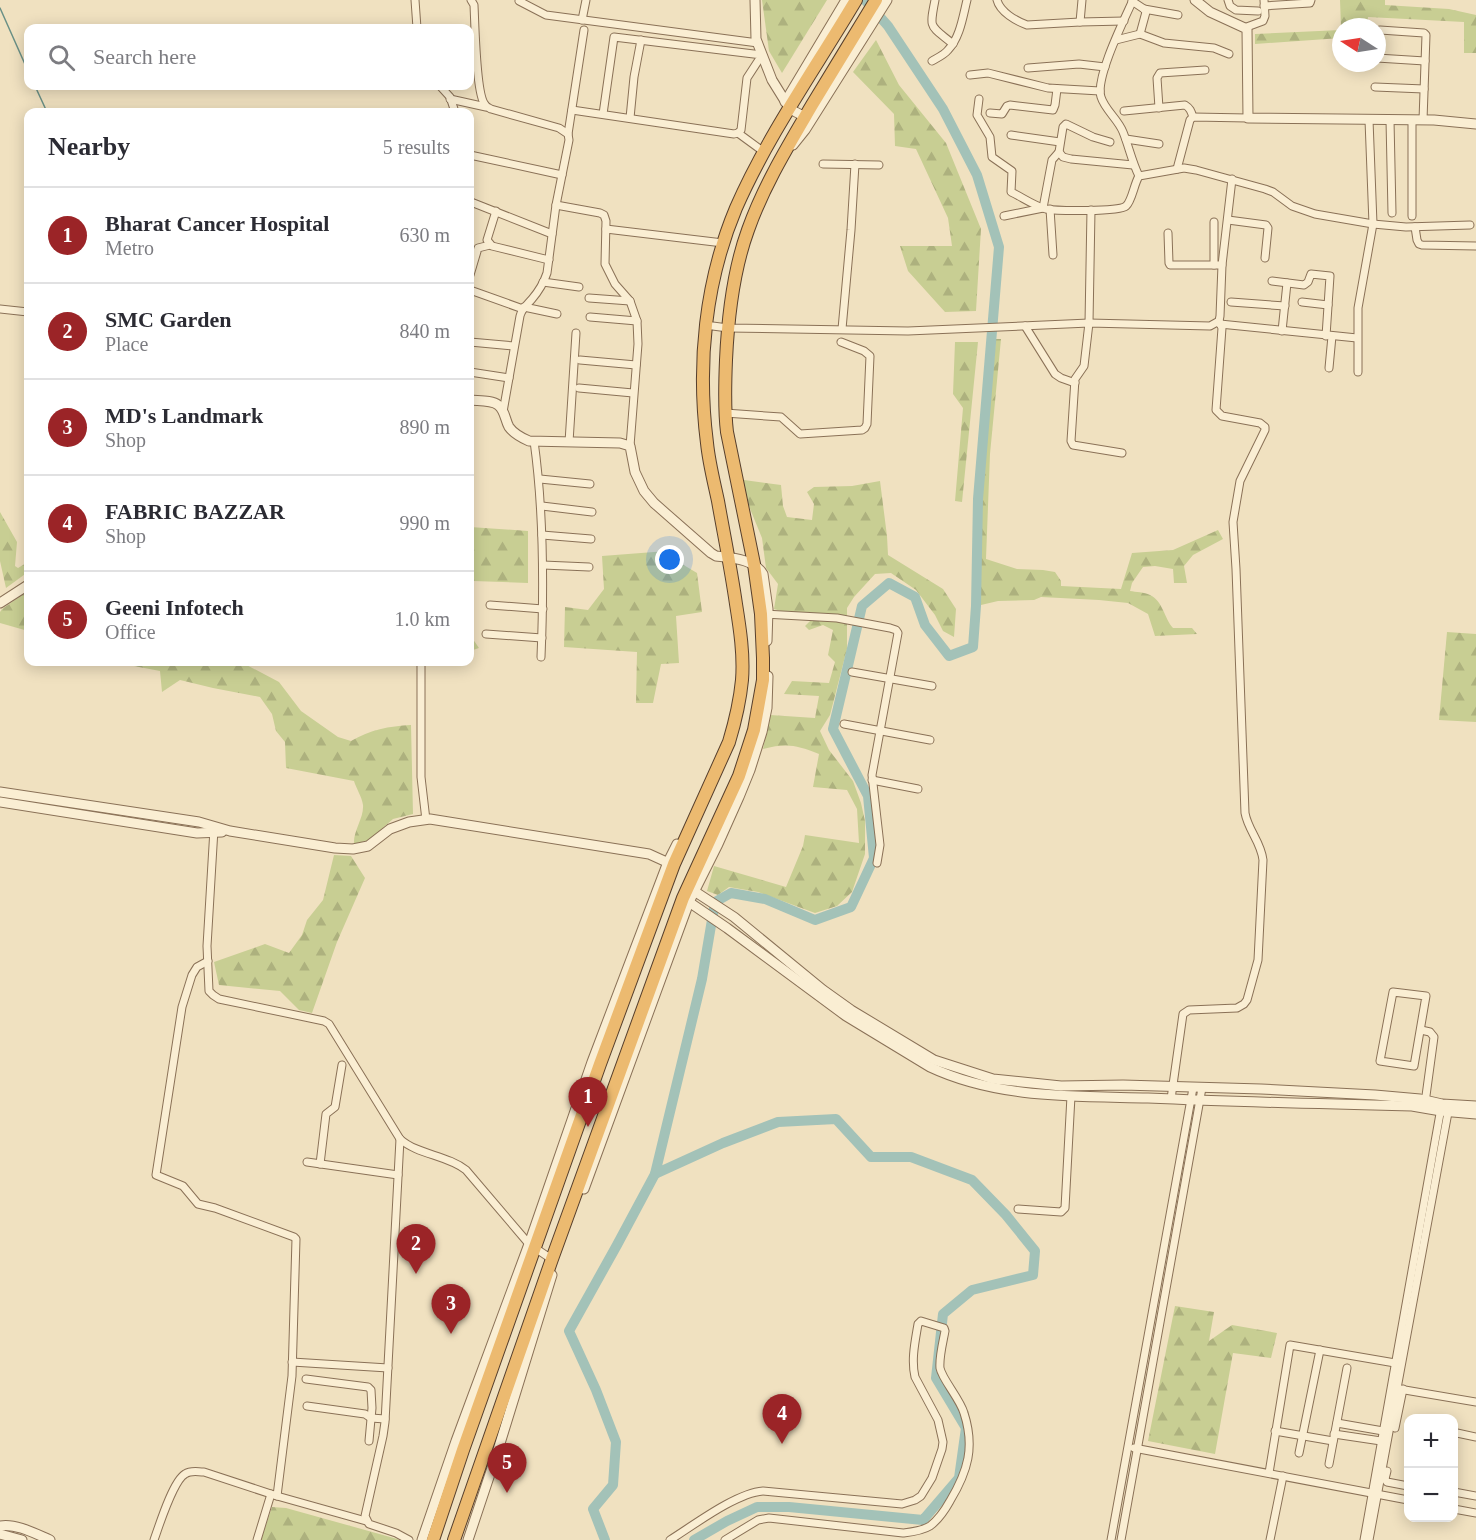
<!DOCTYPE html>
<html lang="en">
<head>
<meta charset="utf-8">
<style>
	body { margin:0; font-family:Georgia,serif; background:#f7f7f7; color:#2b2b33 }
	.controls { position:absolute; right:18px; bottom:18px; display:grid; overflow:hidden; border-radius:12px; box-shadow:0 3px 15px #0003 }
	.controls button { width:54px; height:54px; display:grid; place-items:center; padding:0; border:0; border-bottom:2px solid #e1e1e2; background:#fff; color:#2b2b33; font:30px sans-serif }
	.compass { position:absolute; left:1332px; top:18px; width:54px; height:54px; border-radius:50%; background:#fff; box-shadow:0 3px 15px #0003; rotate:282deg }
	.you { position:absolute; left:670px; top:560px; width:21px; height:21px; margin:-15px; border:4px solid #fff; border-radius:50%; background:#1a73e8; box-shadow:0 0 0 9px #1a73e833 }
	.badge { display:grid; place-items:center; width:39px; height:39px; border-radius:50%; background:#9b2427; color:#fff; font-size:20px; font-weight:700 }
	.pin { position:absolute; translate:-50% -50px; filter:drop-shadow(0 2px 3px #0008) }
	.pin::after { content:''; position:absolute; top:32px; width:21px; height:18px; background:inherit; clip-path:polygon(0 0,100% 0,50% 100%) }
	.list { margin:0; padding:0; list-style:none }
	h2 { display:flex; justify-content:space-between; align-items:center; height:78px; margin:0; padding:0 24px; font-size:26px }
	h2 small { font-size:20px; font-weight:400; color:#7c7c81 }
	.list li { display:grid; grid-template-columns:39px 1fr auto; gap:18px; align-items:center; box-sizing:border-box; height:96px; padding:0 24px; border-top:2px solid #e1e1e2 }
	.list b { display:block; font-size:22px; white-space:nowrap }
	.list p { margin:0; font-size:20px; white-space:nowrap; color:#7c7c81 }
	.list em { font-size:20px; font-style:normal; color:#7c7c81 }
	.icon { flex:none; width:33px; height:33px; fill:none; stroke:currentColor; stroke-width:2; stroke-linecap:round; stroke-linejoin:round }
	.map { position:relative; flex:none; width:1476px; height:1540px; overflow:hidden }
	.search { position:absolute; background:#fff; box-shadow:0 3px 15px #0003; left:24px; top:24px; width:450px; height:66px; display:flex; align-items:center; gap:15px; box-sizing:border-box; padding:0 21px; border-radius:12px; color:#7c7c81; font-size:22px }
	.panel { position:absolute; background:#fff; box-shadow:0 3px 15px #0003; left:24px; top:108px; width:450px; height:558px; border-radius:12px }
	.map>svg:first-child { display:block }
</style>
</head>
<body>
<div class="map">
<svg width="1476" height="1540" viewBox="0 0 1476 1540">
	<defs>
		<pattern id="forest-firs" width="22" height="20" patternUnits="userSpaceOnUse" patternTransform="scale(1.5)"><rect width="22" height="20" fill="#c8ce93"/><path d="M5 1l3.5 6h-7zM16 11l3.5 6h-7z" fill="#adb17e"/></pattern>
	</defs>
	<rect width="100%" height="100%" fill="#f0e1c0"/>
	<g fill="url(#forest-firs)">
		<polygon points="762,0 827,0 782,73 769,51"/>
		<polygon points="1340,0 1385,0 1385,5 1449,9 1476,15 1476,53 1464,53 1464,22 1368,17 1367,27 1341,27"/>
		<polygon points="1341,30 1341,38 1255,44 1255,34"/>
		<polygon points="876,40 899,85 946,143 981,229 976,311 945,312 908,271 900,246 952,246 948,218 916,149 895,146 894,114 853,72"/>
		<path d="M996,339h5l-11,115 -4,105 31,10 26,1 12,2 6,9v5l60,3 11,-36 41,-3 45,-20 5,9 -30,16 -9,11 3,17h-13l-1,-14 -18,-3 -12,1 -11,16 -2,8c6,1 14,1 20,4 13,6 14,23 23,33h19l5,6 -42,2 -7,-22 -20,-11 -29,-3 -58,-3 -7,3 -36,1 -17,4 -1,-36 2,-90z"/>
		<polygon points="955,342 978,342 962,502 955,501 963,408 953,394"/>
		<path d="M744,480l37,5 2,21 4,11 25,3 2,-16 -7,-12 7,-5 38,-1 28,-5 7,55 1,19 55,34 13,20 -2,28 -11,-6 -8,-16 -19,-25 -25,-17 -16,1 -21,23 -7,11v41l-17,66 -10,16 9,19 24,31 8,22 4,18v33l-13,38 -15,14 -22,7 -57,-21 -29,-5 -11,8 -11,-4 7,-25 72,21 17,-41 2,-11 54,8 -2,-34 -10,-19 -34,-3 6,-33c-23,-9 -32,-11 -56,-5l7,-34 45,3 4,-22 -35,-2 8,-13 37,2 6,-21 -7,-7 5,-25 -10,-5 -14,5 -4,-4 6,-6 -37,-11 4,-25 -12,-16 -4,-30 -18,-44z"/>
		<polygon points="0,512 17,542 15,566 18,568 28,562 28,572 6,588 0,561"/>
		<polygon points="470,527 528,531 528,583 473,581 470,635 479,648 470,651"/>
		<polygon points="667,551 677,561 697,573 702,612 676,616 679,663 661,664 653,703 636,703 637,652 564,647 565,607 588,610 604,589 602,556"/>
		<polygon points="28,591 28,631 0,623 0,612 2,609"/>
		<polygon points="1447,632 1476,634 1476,722 1439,720"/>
		<path d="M113,662h128l38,20 22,29 37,26 13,4c19,-11 38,-15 60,-16l2,89 -20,5 -24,21 -15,4c-1,-13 10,-26 9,-39 -1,-8 -7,-17 -9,-24l-68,-13 -1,-26 -9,-11 -4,-17 -12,-17 -47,-9 -33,-8 -18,12 -2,-21z"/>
		<polygon points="334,855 351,856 365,878 337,942 312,1013 299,1010 280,991 219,985 214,962 265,944 289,953 302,935 307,920 323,900"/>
		<polygon points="1175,1306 1214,1312 1209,1341 1232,1325 1277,1333 1271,1358 1233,1353 1215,1454 1148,1441"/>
		<polygon points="272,1507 286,1508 401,1540 261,1540"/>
	</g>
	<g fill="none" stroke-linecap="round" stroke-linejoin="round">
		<g stroke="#6a9086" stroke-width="1.5">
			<polyline points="0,8 28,71"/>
			<polyline points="35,86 47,112"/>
		</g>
		<g stroke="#a3c2b8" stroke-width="10">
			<polyline points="605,1540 593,1509 613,1485 616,1442 596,1390 569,1331 617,1245 655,1174"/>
			<polyline points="694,1540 727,1521 757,1507 789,1507 923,1520 959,1478 966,1428 936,1378 943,1314 972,1290 1033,1275 1035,1251 1006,1215 972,1180 911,1157 871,1157 836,1119 778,1122 723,1143 655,1174 702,979 715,902 731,893 765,899 815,920 851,907 874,858 868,796 833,729 862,606 889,583 915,597 925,625 949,656 973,647 976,606 978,499 999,247 977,175 943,109 888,26 865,0"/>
		</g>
		<defs>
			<g id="minor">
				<polyline points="415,0 417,28"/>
				<path d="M471,0l3,5c1,20 2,85 10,98 2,4 3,4 7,6l68,19 9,6 1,6 -13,65 -9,68c-3,9 -9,19 -15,26 -5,6 -10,9 -12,17l-17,96"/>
				<path d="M935,0c-6,30 -5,25 18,44"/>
				<path d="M997,0c3,12 19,21 30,25l53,-3 44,-1"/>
				<path d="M1133,0c-9,20 -38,78 -32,97 4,13 17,22 22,35 6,15 9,30 16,44"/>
				<polyline points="1228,0 1230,6 1236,10 1258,11"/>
				<polyline points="519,1 546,15 758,43"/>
				<polyline points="1132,1 1144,9 1146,12 1140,34"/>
				<polyline points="1264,6 1310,3 1311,0"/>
				<polyline points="1144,9 1178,15"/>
				<polyline points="582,20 586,0"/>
				<polyline points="1080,22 1082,0"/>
				<polyline points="1244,28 1263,21 1265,16 1264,0"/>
				<polyline points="1380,30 1424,33 1426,35 1423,120"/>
				<polyline points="1116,40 1140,34 1164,43 1214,48 1229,54"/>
				<polyline points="1377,58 1425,61"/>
				<path d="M932,61c5,-3 12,-6 16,-11 12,-12 15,-34 19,-50"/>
				<polyline points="1028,68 1079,64 1105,67"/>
				<polyline points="970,75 988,73 1048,88 1100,91"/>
				<polyline points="440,86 450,97 455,112"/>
				<polyline points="1375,87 1424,89"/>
				<polyline points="450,99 486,107"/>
				<path d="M979,99l-2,16 13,22 2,20 20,14 -1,21c11,5 23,14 35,17 10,2 73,3 80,-3 6,-5 8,-22 13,-30l45,-8 12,2 69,19 8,3 19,14 23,8 58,10 33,3 64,-2"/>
				<polyline points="1159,108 1157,78 1160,73 1205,70"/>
				<polyline points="572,110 734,134 738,133 741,130 747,78 762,55 614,37 603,114"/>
				<path d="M1124,111l61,-6c5,3 6,6 8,12"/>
				<polyline points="990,113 1002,114 1007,106 1010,105 1053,110 1055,105 1057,89"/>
				<polyline points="630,118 634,77 641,40"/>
				<polyline points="1390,120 1392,213"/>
				<polyline points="738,133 764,152"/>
				<polyline points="568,134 584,30"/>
				<polyline points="1011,135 1060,142"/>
				<polyline points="1126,139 1159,144"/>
				<polyline points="1110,142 1093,137 1066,124 1063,127 1059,152 1063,157 1071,159 1133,165"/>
				<polyline points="470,155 562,175"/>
				<polyline points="823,164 879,165"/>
				<polyline points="1177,169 1190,120 1193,117 1248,118"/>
				<polyline points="470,200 471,202 552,234"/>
				<polyline points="556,205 600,213 604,215 606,221 605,264 615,284 630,301 637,321 638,344 630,446"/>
				<polyline points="1050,209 1053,255"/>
				<polyline points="1091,210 1089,323 1084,366 1075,379 1071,441 1073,445 1122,453"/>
				<polyline points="496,211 487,240 492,246 549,260"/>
				<polyline points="1004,216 1043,208 1052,160 1059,152"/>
				<polyline points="1412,216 1412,120"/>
				<polyline points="1228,220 1266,225 1268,228 1265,258"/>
				<polyline points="1214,222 1214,265"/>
				<polyline points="1415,227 1417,240 1419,244 1422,245 1476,246"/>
				<polyline points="606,229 723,243"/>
				<polyline points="1168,233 1169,263 1170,265 1222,265"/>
				<polyline points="470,275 478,248 490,245"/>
				<polyline points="1272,281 1304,285 1308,282 1311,274 1330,276 1326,336"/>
				<polyline points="543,282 579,287"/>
				<polyline points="470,290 523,309"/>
				<polyline points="589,298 630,301"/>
				<polyline points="1231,302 1285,306"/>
				<polyline points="1302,302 1328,305"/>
				<polyline points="524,307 557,314"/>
				<polyline points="0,309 28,312"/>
				<polyline points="590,317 637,321"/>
				<polyline points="1220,324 1357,338"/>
				<polyline points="705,325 728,328 908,331 1089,323 1210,326 1219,321 1220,316 1222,265 1232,179"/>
				<polyline points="1025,326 1055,374 1061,378 1075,383"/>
				<polyline points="842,329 851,230 855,164"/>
				<polyline points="1282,331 1287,283"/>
				<polyline points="470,342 514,346"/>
				<polyline points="580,360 636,365"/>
				<polyline points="1329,368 1332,336"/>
				<polyline points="470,372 509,378"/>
				<polyline points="1358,372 1358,308 1373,224 1369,120"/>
				<polyline points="579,388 633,393"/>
				<polyline points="725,413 781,417 800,434 862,430 865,428 867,424 870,356 864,351 841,342"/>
				<path d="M534,441c10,72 10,144 7,216"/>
				<polyline points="569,442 576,333"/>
				<polyline points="540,479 590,484"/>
				<polyline points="542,506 592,512"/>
				<polyline points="542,535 591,539"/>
				<polyline points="543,565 589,567"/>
				<polyline points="490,605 543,609"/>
				<polyline points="764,614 837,618 890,628 896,630 898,633 872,775 880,845 877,863"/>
				<polyline points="486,634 542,638"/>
				<polyline points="421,662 421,777 426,820"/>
				<polyline points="852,672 932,686"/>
				<polyline points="844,724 930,740"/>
				<polyline points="872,780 918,789"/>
				<path d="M214,829l-7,117 2,45 4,4 6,4 105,22 5,3 71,115c18,16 47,16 66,31l63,74 24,16"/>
				<polyline points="208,961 197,967 192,975 182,1007 156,1175 183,1186 198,1204 215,1208 294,1237 296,1239 292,1376 277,1496"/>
				<polygon points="1393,992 1426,996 1414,1066 1380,1061"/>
				<polyline points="1421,1030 1430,1032 1434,1037 1425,1103"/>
				<path d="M1171,1099l12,-85 6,-4 48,-2 7,-4 3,-4 11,-40 5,-100c-2,-18 -15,-30 -18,-47l-9,-244 -3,-47 7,-41 25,-51v-3l-5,-4 -38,-7 -6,-6 6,-82 -3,-7"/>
				<polyline points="400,1139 385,1422 383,1436 365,1516 369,1524 396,1533 409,1540"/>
				<polyline points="307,1162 398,1175"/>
				<polyline points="320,1164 326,1114 335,1107 342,1065"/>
				<polyline points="1018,1209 1061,1212 1065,1208 1071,1096"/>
				<polyline points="292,1362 388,1368"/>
				<polyline points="306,1379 368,1387 371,1390 372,1408 369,1441"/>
				<polyline points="1399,1389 1476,1402"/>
				<polyline points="307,1406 365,1414 371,1418 385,1419"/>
				<polyline points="1337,1423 1383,1431"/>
				<polyline points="1395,1428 1403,1389"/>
				<polyline points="1275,1431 1333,1441"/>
				<polyline points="1457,1433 1476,1437"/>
				<polyline points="1334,1434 1381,1441"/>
				<polyline points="1134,1448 1408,1500"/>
				<polyline points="1299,1453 1320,1350"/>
				<polyline points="1329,1464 1347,1368"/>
				<polyline points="1387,1471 1385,1479 1387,1482 1408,1486"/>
				<polyline points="1269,1473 1290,1345 1395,1363"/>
				<polyline points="1454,1492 1476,1496"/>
				<polyline points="1454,1509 1476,1513"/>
				<path d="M154,1540c5,-14 19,-59 31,-66 6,-4 12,-2 19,-2l73,24 89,25"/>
				<polyline points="257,1540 271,1494"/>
				<path d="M670,1540c24,-15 66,-47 93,-49l139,13 13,-4 6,-4 11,-18 10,-29 1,-7 -5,-22 -23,-43c-4,-17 0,-35 3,-53l3,-3 23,7 1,3c-2,11 -6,26 -5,37 2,11 20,31 24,45 11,34 4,58 -14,88 -5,9 -12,19 -20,25 -8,5 -18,6 -27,7l-134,-15 -11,2 -33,20"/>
				<polyline points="1111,1540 1193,1088"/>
				<polyline points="1121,1540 1202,1088"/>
				<polyline points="1270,1540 1283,1476"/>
				<polyline points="1364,1540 1441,1108"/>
				<polyline points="1369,1540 1449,1107"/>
			</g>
			<g id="tertiary">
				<polyline points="755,0 756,39 772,80 790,109 809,119"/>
				<polyline points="1195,0 1210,12 1247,29 1248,118 1434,120 1476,124"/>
				<polyline points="785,102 846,0"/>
				<polyline points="793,145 805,130 887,0"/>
				<path d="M470,400c8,1 22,0 28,5 7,5 7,15 11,22 5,7 13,11 20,14l91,2 10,3 5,26 9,19 10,12 57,50 5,3c16,2 38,3 47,18l5,35 -1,32"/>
				<polyline points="0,603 28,585"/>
				<polyline points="0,792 199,822 230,831 335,848 353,849 368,846 390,829 409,822 430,819 649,854 671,864"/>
				<polyline points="0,802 197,833 222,832"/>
				<polyline points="691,889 734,917 823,990 851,1010 934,1060 993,1079 1061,1086 1123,1085 1261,1089 1375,1095 1420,1099 1442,1104 1476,1106"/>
				<path d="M686,900l41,28 119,88 84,51c68,32 145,29 218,31 88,4 176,6 264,8l29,5 35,3"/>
				<polyline points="584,1189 689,902 718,844 739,797 750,770 762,732 767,708 768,676"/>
				<path d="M0,1526c16,-3 36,8 50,14"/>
				<polyline points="0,1534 22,1540"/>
				<polyline points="422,1540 456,1441 529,1244 592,1062 668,862 677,844"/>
				<polyline points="468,1540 498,1450 552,1275"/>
			</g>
			<g id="trunk">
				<path d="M433,1540l30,-90 137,-386 74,-200 55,-122c6,-20 11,-41 13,-62 2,-25 -2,-51 -6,-76 -5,-35 -12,-69 -18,-103 -4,-19 -9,-38 -11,-58 -10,-79 -2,-161 29,-235 32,-73 79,-139 120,-208"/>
				<path d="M454,1540l98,-281 131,-361 56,-122 15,-46 9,-50v-22l-2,-44 -7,-50 -27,-132c-3,-24 -2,-48 -1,-72 2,-44 7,-89 22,-130 16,-45 40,-84 64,-125 21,-35 43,-70 64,-105"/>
			</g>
		</defs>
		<use href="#minor" stroke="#8a7157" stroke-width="9"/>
		<use href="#tertiary" stroke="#8a7157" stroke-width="11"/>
		<use href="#trunk" stroke="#573f2c" stroke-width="14"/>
		<use href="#minor" stroke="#faeed3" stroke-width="7"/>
		<use href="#tertiary" stroke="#faeed3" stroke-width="9"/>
		<use href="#trunk" stroke="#ecba70" stroke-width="12"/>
	</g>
</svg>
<div class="controls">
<button>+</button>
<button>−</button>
</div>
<svg class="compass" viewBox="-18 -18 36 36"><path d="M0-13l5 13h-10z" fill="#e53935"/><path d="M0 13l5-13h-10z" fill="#7c7c81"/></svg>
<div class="you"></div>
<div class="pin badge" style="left:588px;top:1127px">1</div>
<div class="pin badge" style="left:416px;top:1274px">2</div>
<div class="pin badge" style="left:451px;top:1334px">3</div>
<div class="pin badge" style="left:782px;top:1444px">4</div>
<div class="pin badge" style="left:507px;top:1493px">5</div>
<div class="search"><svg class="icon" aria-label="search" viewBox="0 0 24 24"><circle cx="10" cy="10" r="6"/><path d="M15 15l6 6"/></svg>Search here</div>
<section class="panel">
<h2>Nearby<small>5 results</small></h2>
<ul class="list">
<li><span class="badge">1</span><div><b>Bharat Cancer Hospital</b><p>Metro</p></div><em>630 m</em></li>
<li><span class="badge">2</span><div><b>SMC Garden</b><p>Place</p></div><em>840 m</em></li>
<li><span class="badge">3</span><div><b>MD's Landmark</b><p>Shop</p></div><em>890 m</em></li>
<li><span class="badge">4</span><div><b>FABRIC BAZZAR</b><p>Shop</p></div><em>990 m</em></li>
<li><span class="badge">5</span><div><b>Geeni Infotech</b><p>Office</p></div><em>1.0 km</em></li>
</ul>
</section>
</div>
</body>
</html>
